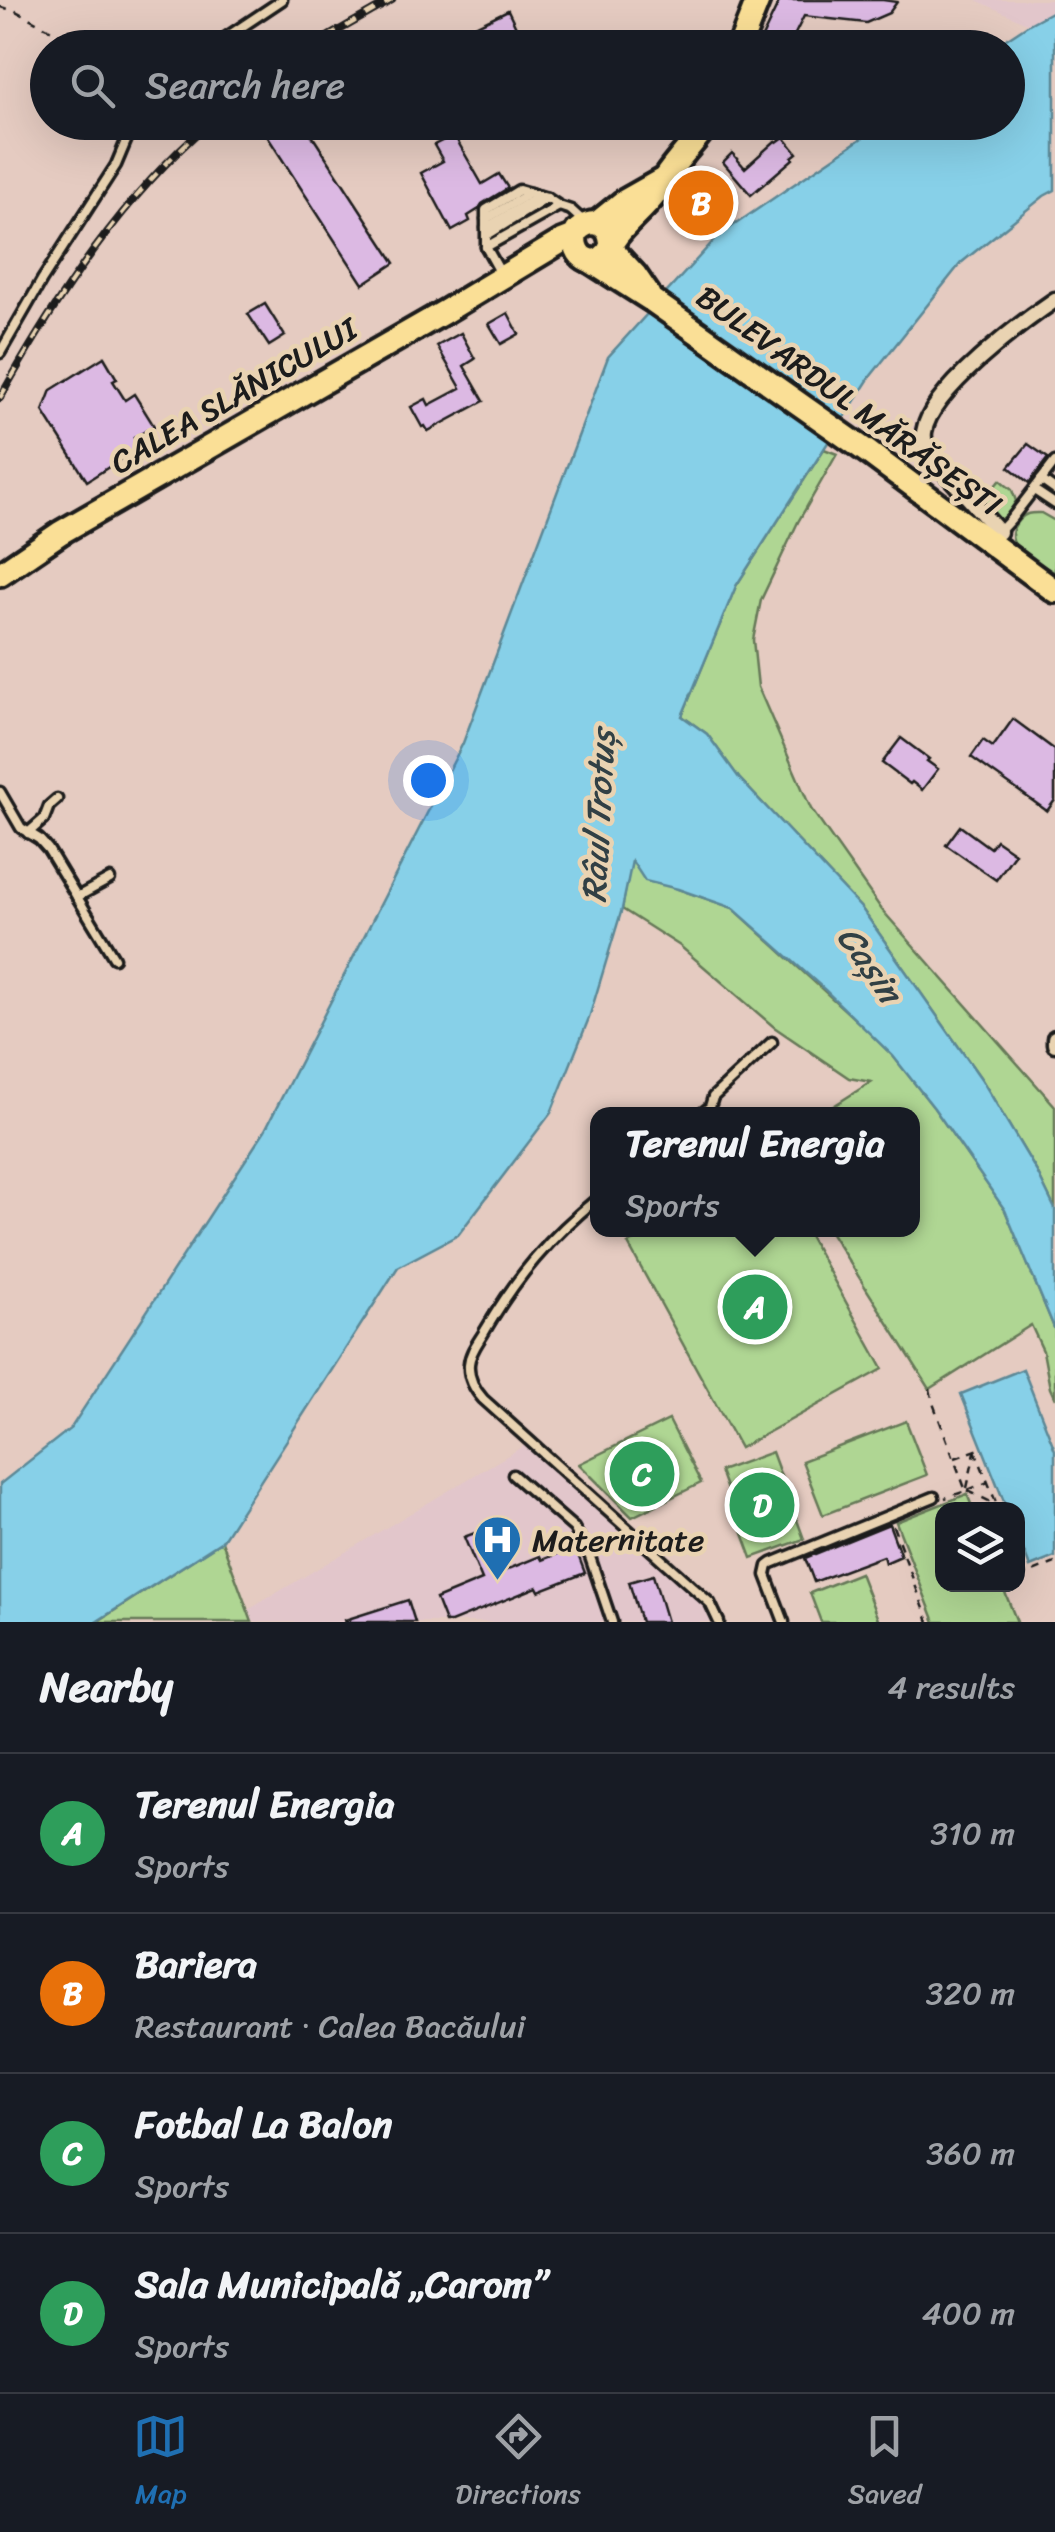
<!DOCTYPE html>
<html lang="en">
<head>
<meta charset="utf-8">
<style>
	body { margin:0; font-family:Sriracha,sans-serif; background:#242831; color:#f1f3f6 }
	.controls { position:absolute; right:30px; bottom:30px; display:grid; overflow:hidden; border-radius:20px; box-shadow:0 10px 40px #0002 }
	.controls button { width:90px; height:90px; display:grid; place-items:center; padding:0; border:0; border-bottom:2px solid #363941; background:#171b24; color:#f1f3f6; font:50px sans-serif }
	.you { position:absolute; left:428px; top:780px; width:35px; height:35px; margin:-25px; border:8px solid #fff; border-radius:50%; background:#1a73e8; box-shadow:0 0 0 15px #1a73e833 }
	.badge { display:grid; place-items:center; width:65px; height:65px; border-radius:50%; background:#1f6fb2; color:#fff; font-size:32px; font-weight:700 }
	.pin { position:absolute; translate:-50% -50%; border:5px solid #fff; box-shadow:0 2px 10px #0006 }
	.popup { position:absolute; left:590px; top:1107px; width:330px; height:130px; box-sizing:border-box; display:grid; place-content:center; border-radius:20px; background:#171b24; filter:drop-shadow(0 2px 8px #0005); font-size:32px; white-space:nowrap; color:#9ea1a6 }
	.popup b { font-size:38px; color:#f1f3f6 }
	.popup::after { content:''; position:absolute; left:50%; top:100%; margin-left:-20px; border:20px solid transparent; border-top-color:#171b24 }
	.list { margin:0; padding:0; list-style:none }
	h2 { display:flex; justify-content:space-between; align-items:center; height:130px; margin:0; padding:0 40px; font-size:42px }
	h2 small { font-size:32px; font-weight:400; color:#9ea1a6 }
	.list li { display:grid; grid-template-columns:65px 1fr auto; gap:30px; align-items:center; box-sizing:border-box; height:160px; padding:0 40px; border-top:2px solid #363941 }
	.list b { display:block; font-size:38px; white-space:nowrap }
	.list p { margin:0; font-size:32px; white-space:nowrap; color:#9ea1a6 }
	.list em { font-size:32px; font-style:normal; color:#9ea1a6 }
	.icon { flex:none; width:55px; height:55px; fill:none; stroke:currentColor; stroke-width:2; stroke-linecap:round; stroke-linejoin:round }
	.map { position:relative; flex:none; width:1055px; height:1622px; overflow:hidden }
	.search { position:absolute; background:#171b24; box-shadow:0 10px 40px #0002; left:30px; right:30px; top:30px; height:110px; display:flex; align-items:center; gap:25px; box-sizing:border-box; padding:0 35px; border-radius:55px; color:#9ea1a6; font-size:38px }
	.sheet { height:770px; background:#171b24 }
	nav { display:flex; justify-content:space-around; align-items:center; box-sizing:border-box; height:140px; border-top:2px solid #363941; background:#171b24; font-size:28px; color:#9ea1a6 }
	nav a { display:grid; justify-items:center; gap:5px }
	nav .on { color:#1f6fb2 }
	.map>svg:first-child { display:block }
</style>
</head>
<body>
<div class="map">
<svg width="1055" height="1622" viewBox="0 0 1055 1622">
	<rect width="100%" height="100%" fill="#e5cbc1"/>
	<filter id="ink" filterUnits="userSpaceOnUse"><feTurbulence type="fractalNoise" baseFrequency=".01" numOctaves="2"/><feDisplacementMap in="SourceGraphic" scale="20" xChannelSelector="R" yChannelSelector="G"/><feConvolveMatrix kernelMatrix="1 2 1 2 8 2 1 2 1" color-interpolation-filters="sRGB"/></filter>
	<g filter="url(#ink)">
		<g fill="#e2c6cb">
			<polygon points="976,0 1055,0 1055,10 1029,24"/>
			<polygon points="532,1441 710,1603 719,1622 252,1622 248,1610"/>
		</g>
		<g fill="#afd693" stroke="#667958" stroke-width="2.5">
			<polygon points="824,449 837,454 798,522 761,600 753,640 758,687 811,809 882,910 1055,1106 1055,1209 1037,1172 982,1080 862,909 739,778 707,734 682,716 736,586"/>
			<polygon points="1000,480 1012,490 1016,501 1007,516 999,522 981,502"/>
			<path d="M1041,513l14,8v52c-16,-12 -60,-26 -36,-53 7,-8 13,-7 22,-7z"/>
			<polygon points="631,860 678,889 733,908 869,1032 893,1056 934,1108 1005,1210 1055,1330 1055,1399 1050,1388 1043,1351 1031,1325 930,1389 829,1230 912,1230 912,1114 821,1114 871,1082 849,1078 774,1027 680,946 622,909"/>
			<polygon points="655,1230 806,1230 883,1369 740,1448 628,1244"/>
			<polygon points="669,1420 701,1483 632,1517 579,1464"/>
			<polygon points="906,1421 927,1475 823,1515 802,1461"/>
			<polygon points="772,1452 804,1539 752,1558 720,1471"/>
			<polygon points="967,1494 973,1509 942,1510 942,1584 1002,1585 1017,1622 935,1622 896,1522"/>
			<polygon points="222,1541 252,1622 96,1622 100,1620"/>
			<polygon points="860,1573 879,1622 821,1622 810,1593"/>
		</g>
		<g fill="#87d0e8" stroke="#5c8896" stroke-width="2.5">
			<polygon points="1055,10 1055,190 1044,196 961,263 870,377 736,586 682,716 707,734 739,778 862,909 982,1080 1037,1172 1055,1209 1055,1330 1005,1210 934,1108 893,1056 825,990 733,908 678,889 645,881 632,861 622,909 589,1018 551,1113 458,1235 398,1267 222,1541 96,1622 0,1622 0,1484 71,1428 265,1130 463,743 608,357 718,236 884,123 1008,122 1008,48 994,47 1029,24"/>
			<polygon points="1023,1369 1055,1450 1055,1557 1030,1567 1018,1536 1018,1510 1007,1509 961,1394"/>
		</g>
		<g fill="#dcb9e3" stroke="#1c1c1c" stroke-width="2.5">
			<polygon points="780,0 883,0 897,2 889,13 866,23 804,16 788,48 757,48"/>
			<polygon points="508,10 526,48 457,48 452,37"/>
			<polygon points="258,122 329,122 311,134 395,263 363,284"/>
			<polygon points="454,135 482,184 499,174 508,188 482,204 479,209 468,216 470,221 452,231 421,173 443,161 434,145"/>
			<polygon points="784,137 797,153 792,157 793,159 751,195 723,162 732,153 745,168 775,141 777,142"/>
			<polygon points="265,304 285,336 269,346 248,314"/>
			<polygon points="508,313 519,334 501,344 489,324"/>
			<polygon points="461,333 475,359 464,366 484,401 428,431 425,426 422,427 411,407 426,399 429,405 461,388 437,346"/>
			<polygon points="104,357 117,379 113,381 125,400 134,394 154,426 134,438 140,447 87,481 43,411 51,390"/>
			<polygon points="1028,444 1048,458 1029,483 1009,467"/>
			<polygon points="1013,719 1055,750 1055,800 1047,811 971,757 983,740 993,747"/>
			<polygon points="901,738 929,759 927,761 938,769 922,790 912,782 910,784 882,763"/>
			<polygon points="960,826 990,848 996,840 1015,853 996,880 946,845"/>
			<polygon points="889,1524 901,1556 885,1563 883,1556 814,1582 805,1558"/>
			<polygon points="488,1528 506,1570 540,1556 542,1560 575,1547 585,1573 539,1591 537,1587 451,1622 445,1622 436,1599 482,1580 464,1537"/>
			<polygon points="653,1575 667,1622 641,1622 629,1582"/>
			<polygon points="408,1600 415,1622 345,1622 345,1620"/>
		</g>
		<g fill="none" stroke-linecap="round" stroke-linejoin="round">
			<defs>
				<g id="service">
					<polyline points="210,48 282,0"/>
					<polyline points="486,219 530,193"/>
					<polyline points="486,228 540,196"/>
					<polyline points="487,235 547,198"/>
					<polyline points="486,247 486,210 519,190 547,198 559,206"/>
					<polyline points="500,272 486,247 559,206 571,210 583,221"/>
					<polyline points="0,353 42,280 116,165 134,122"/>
					<polyline points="1041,480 1055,490"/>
					<polyline points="1034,490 1055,504"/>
					<polyline points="999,532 1011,519 1055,462"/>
					<polyline points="0,792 21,828 39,839 48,849 114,958"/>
					<polyline points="28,833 44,819 49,806 57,799"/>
					<polyline points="77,897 110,879"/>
					<polyline points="701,1114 710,1107 713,1097 772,1042"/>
					<path d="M598,1198c-49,40 -80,77 -112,131 -6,11 -16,22 -17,35 -1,14 5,25 14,35l227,204 9,19"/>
					<polyline points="513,1475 574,1528 590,1557 612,1622"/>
					<polyline points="784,1622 766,1575 768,1566 772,1563 934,1497"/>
				</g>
				<g id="minor">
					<path d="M999,532l-70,-78c-4,-7 -6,-13 -5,-22 6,-41 97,-109 131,-132"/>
					<polyline points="1055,1038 1055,1044"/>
				</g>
				<g id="primary">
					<polyline points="739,48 758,0"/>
					<polyline points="597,223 623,202 660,181"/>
					<path d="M611,243c-2,-20 -19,-26 -34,-12 -8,20 13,41 29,23 5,-4 4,-9 8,-14 11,-17 30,-30 42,-47 8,-10 1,-4 8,-14 13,-20 31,-37 45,-57"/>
					<polyline points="610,248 635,275 648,294"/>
					<polyline points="587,259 653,301 869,453 1055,591"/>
					<polyline points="0,574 60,533 446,311 562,241 575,236"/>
				</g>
			</defs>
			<use href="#service" stroke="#1c1c1c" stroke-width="15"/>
			<use href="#minor" stroke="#1c1c1c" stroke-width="21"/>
			<use href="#primary" stroke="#1c1c1c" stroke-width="30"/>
			<g stroke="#1c1c1c" stroke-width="2.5" stroke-dasharray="8 8" stroke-linecap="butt">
				<polyline points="0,7 14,10 85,48"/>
				<polyline points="930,1389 933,1403 966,1491 945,1498"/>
				<polyline points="975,1450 999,1510"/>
				<polyline points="955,1458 982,1448"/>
				<polyline points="967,1488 975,1452"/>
				<polyline points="968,1490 988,1482"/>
				<polyline points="968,1491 997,1505"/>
				<polyline points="893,1526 929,1622"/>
				<polyline points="1018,1553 1026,1575 1055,1563"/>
			</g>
			<use href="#service" stroke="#e9d3b2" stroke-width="8"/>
			<use href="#minor" stroke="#e9d3b2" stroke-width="14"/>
			<use href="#primary" stroke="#fadf96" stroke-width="22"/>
			<defs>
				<g id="rail">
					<polyline points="308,48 392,0"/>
					<path d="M0,398c56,-100 123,-201 210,-276"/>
				</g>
			</defs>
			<use href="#rail" stroke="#1c1c1c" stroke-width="8"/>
			<use href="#rail" stroke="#e9d3b2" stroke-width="4" stroke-dasharray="11" stroke-linecap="butt"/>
		</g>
	</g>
	<defs>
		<symbol id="hospital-pin" viewBox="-11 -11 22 30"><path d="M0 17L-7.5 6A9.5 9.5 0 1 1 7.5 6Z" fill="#1f6fb2" stroke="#e9d3b2"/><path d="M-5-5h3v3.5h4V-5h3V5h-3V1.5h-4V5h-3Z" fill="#fff"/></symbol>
	</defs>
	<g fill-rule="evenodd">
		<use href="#hospital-pin" x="470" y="1512" width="55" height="75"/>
	</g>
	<g text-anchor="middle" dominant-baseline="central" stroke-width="9" stroke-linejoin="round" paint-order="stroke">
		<g font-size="32" fill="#1c1c1c" stroke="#e9d3b2">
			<text transform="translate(234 396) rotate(-30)">CALEA SLĂNICULUI</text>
			<text transform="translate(849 401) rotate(36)">BULEVARDUL MĂRĂȘEȘTI</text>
		</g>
		<g font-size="32" fill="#1c1c1c" stroke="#e9d3b2" text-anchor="start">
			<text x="532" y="1540">Maternitate</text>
		</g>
		<g font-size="35" font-style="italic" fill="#314045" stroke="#e9d3b2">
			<text transform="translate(598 816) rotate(-87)">Râul Trotuș</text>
			<text transform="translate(870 964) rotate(55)">Cașin</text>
		</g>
	</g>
</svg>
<div class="controls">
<button><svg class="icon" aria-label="layers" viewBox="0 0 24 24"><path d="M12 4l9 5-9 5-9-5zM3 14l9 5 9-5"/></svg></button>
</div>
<div class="you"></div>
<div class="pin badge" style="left:755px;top:1307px;background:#2e9e5b">A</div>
<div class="popup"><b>Terenul Energia</b>Sports</div>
<div class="pin badge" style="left:701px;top:203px;background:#e8710a">B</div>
<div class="pin badge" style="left:642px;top:1474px;background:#2e9e5b">C</div>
<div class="pin badge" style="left:762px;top:1505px;background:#2e9e5b">D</div>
<div class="search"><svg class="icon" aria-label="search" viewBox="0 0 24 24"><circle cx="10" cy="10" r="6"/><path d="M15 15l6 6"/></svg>Search here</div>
</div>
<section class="sheet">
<h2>Nearby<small>4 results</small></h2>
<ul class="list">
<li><span class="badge" style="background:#2e9e5b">A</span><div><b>Terenul Energia</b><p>Sports</p></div><em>310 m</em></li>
<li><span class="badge" style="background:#e8710a">B</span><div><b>Bariera</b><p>Restaurant · Calea Bacăului</p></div><em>320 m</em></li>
<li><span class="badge" style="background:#2e9e5b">C</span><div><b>Fotbal La Balon</b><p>Sports</p></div><em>360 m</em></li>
<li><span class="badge" style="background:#2e9e5b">D</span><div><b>Sala Municipală „Carom”</b><p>Sports</p></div><em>400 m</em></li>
</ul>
</section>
<nav>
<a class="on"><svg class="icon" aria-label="map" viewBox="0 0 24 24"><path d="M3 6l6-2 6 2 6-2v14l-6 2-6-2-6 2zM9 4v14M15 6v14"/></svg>Map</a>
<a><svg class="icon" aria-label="directions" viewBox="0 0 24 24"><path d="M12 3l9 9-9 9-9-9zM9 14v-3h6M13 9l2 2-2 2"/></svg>Directions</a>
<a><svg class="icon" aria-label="saved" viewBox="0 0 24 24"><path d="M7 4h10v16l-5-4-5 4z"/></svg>Saved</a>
</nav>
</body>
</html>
